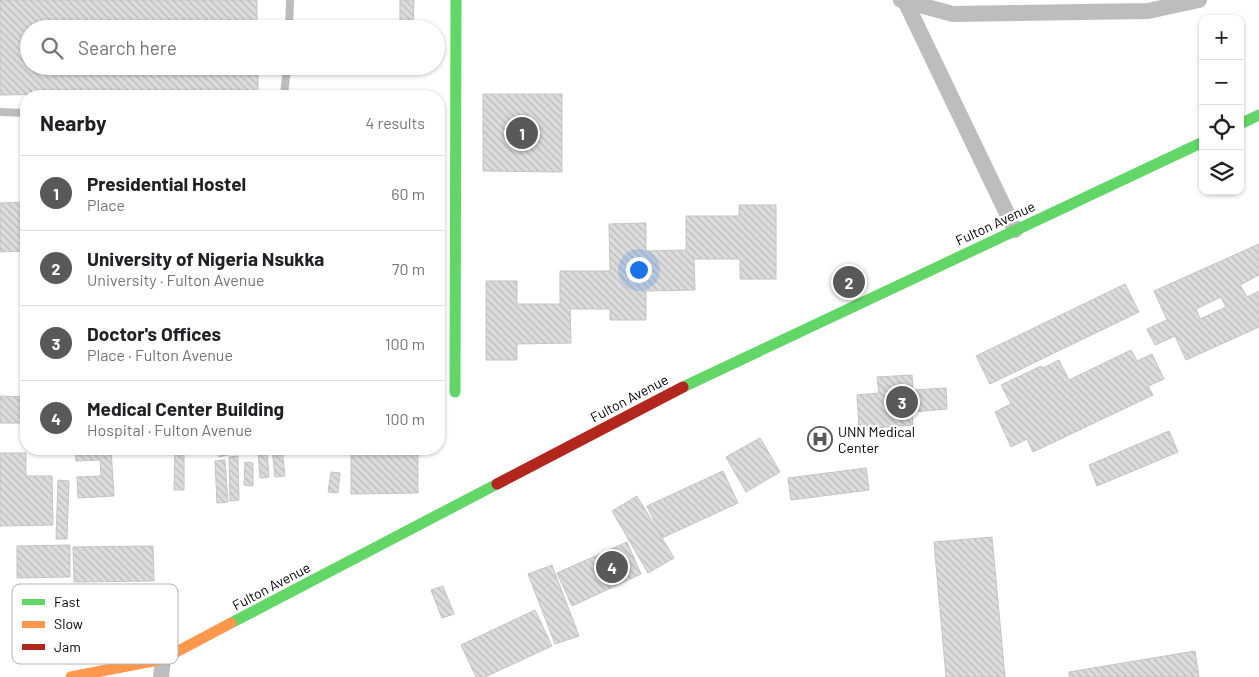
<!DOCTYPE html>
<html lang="en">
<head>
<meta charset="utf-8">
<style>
	body { margin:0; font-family:Barlow,sans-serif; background:#f2f2f2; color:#202124 }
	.controls { position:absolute; right:15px; top:15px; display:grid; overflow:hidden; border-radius:10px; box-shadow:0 1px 4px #0004 }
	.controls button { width:45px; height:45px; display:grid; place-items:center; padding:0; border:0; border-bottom:1px solid #e0e0e0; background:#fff; color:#202124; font:25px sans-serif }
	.you { position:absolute; left:638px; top:269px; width:18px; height:18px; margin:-12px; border:4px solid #fff; border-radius:50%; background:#1a73e8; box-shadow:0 0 0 8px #1a73e833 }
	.badge { display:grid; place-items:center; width:32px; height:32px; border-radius:50%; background:#595959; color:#fff; font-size:16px; font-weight:700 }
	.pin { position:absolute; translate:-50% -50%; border:2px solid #fff; box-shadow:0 1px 5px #0006 }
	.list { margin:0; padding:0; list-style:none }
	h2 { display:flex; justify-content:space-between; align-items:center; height:65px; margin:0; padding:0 20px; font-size:21px }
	h2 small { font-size:16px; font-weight:400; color:#757577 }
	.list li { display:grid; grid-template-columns:32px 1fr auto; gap:15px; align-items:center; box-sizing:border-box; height:75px; padding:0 20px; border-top:1px solid #e0e0e0 }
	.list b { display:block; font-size:19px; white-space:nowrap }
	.list p { margin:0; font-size:16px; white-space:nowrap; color:#757577 }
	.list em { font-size:16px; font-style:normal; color:#757577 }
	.icon { flex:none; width:28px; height:28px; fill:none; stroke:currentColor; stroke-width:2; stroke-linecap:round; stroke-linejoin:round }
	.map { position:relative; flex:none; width:1259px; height:677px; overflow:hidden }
	.search { position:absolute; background:#fff; box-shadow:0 1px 4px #0004; left:20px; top:20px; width:425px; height:55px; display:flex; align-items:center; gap:12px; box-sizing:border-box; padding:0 18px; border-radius:28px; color:#757577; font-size:19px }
	.panel { position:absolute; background:#fff; box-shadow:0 1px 4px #0004; left:20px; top:90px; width:425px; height:365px; border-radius:20px }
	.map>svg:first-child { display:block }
</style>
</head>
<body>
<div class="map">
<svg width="1259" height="677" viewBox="0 0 1259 677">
	<defs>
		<pattern id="building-back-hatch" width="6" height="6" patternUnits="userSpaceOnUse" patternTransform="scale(1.25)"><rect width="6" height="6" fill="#dcdcdc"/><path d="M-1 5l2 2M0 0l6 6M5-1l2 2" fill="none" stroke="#bbb"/></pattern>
	</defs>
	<rect width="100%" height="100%" fill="#fff"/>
	<g fill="url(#building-back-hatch)" stroke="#c4c4c4" fill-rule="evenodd">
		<polygon points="0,0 257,0 257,29 29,29 29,66 258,66 258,91 0,95"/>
		<polygon points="400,0 414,0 413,29 400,29"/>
		<polygon points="483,94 562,94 562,172 483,171"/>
		<polygon points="26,202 26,251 0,252 0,203"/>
		<polygon points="739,205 776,205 776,279 740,279 740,259 694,259 695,290 646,291 646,320 610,320 610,309 570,309 571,343 517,344 517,360 486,360 486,281 517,281 517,304 560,304 560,271 610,271 609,224 646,223 646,251 686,250 686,216 739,216"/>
		<path d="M1259,244v31l-19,10 7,12 12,-6v36l-73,33 -11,-24 -20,9 -8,-16 20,-9 -13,-29zM1221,297l5,10 -26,12 -4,-10z"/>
		<polygon points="1125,284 1139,312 990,384 976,356"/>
		<polygon points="1131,350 1137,361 1152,354 1164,379 1148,386 1153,395 1033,452 1027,439 1011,447 995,412 1011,404 1001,385 1041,366 1043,368 1059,360 1069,380"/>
		<polygon points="912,375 913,390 946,388 947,409 912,412 913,425 859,429 857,395 879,393 877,377"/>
		<polygon points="0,396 26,397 26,423 0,423"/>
		<polygon points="1169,431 1178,452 1097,486 1089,465"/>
		<polygon points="760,438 780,472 746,492 726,457"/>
		<polygon points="75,449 111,449 114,496 78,498 77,477 101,476 100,460 76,461"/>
		<polygon points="175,449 184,449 184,490 174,490"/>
		<polygon points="216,449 229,449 231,454 219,457"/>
		<polygon points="258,449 267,449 269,477 260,478"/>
		<polygon points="272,449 282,449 285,476 275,477"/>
		<polygon points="351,449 418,449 418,493 351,494"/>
		<polygon points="0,453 26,453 26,476 52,476 53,525 0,526"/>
		<polygon points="238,456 239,500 230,501 229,457"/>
		<polygon points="225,460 228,502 217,503 215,461"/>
		<polygon points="245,462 253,463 253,486 244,485"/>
		<polygon points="866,468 869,490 791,500 788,478"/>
		<polygon points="723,471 738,503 662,538 647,506"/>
		<polygon points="331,472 340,473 338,493 328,492"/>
		<polygon points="58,480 69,481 67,539 56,539"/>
		<polygon points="637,496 674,558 648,573 612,511"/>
		<polygon points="992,537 1005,677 946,677 934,542"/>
		<polygon points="627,542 641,574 572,606 557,573"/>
		<polygon points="70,545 70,577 17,578 17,546"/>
		<polygon points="153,546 154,581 74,582 73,547"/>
		<polygon points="552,565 579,636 555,644 528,574"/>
		<polygon points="443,586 454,614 442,618 431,590"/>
		<polygon points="535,610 552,646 485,677 476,677 461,645"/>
		<polygon points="1195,651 1199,677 1069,677 1069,672"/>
	</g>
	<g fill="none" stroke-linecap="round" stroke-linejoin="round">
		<g stroke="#bdbdbd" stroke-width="8">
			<polyline points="289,29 290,0"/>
			<polyline points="284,96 287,66"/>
			<polyline points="0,112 26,113"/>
		</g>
		<g stroke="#bdbdbd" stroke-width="16">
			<polyline points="901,0 953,14 1148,11 1199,0"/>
			<polyline points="905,1 1015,230"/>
			<polyline points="161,677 163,659"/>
		</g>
		<g stroke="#63d668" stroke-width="11">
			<polyline points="1240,124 1259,115"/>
			<polyline points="683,387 1203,142"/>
			<polyline points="455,392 456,0"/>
			<polyline points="231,623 497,484"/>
		</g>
		<polyline stroke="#ff974d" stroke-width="11" points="71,677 163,659 231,623"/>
		<polyline stroke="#b3261e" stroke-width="11" points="497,484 683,387"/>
	</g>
	<defs>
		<symbol id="hospital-ring" viewBox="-11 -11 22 22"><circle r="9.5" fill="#fff" stroke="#595959" stroke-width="1.5"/><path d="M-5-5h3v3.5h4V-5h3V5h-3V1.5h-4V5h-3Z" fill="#595959"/></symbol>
	</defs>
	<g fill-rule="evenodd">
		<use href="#hospital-ring" x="806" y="425" width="28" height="28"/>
	</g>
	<g text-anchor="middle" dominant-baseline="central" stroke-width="4.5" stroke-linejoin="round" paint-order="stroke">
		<g font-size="14" fill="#000" stroke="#fff">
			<text transform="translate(995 223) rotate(-25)">Fulton Avenue</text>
			<text transform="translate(629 398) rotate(-28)">Fulton Avenue</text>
			<text transform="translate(271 586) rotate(-28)">Fulton Avenue</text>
		</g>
		<g font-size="14" fill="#000" stroke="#fff" text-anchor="start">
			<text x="838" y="431">UNN Medical<tspan x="838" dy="16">Center</tspan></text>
		</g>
	</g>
	<rect x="12" y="584" width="166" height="80" rx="8" fill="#fff" stroke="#b2b2b2" stroke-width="1"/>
	<rect x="22" y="599" width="23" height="6" fill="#63d668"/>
	<rect x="22" y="621" width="23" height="7" fill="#ff974d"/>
	<rect x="22" y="644" width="23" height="6" fill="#b3261e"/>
	<g font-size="14" fill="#000">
		<text x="54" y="607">Fast</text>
		<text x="54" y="629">Slow</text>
		<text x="54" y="652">Jam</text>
	</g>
</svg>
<div class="controls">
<button>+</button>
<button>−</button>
<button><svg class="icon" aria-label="locate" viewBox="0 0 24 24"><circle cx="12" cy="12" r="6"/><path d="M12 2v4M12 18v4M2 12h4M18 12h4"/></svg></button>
<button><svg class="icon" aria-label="layers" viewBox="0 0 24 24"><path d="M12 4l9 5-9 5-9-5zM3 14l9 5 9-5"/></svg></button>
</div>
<div class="you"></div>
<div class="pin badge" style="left:522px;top:133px">1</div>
<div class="pin badge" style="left:849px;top:282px">2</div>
<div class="pin badge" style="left:902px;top:402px">3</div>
<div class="pin badge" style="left:612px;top:567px">4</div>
<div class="search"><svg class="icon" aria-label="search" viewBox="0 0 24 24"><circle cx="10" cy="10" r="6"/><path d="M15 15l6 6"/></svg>Search here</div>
<section class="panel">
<h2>Nearby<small>4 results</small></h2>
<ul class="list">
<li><span class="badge">1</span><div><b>Presidential Hostel</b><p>Place</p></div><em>60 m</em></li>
<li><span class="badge">2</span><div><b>University of Nigeria Nsukka</b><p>University · Fulton Avenue</p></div><em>70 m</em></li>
<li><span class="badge">3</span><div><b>Doctor's Offices</b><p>Place · Fulton Avenue</p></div><em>100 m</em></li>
<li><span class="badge">4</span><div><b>Medical Center Building</b><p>Hospital · Fulton Avenue</p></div><em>100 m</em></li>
</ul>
</section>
</div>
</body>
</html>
